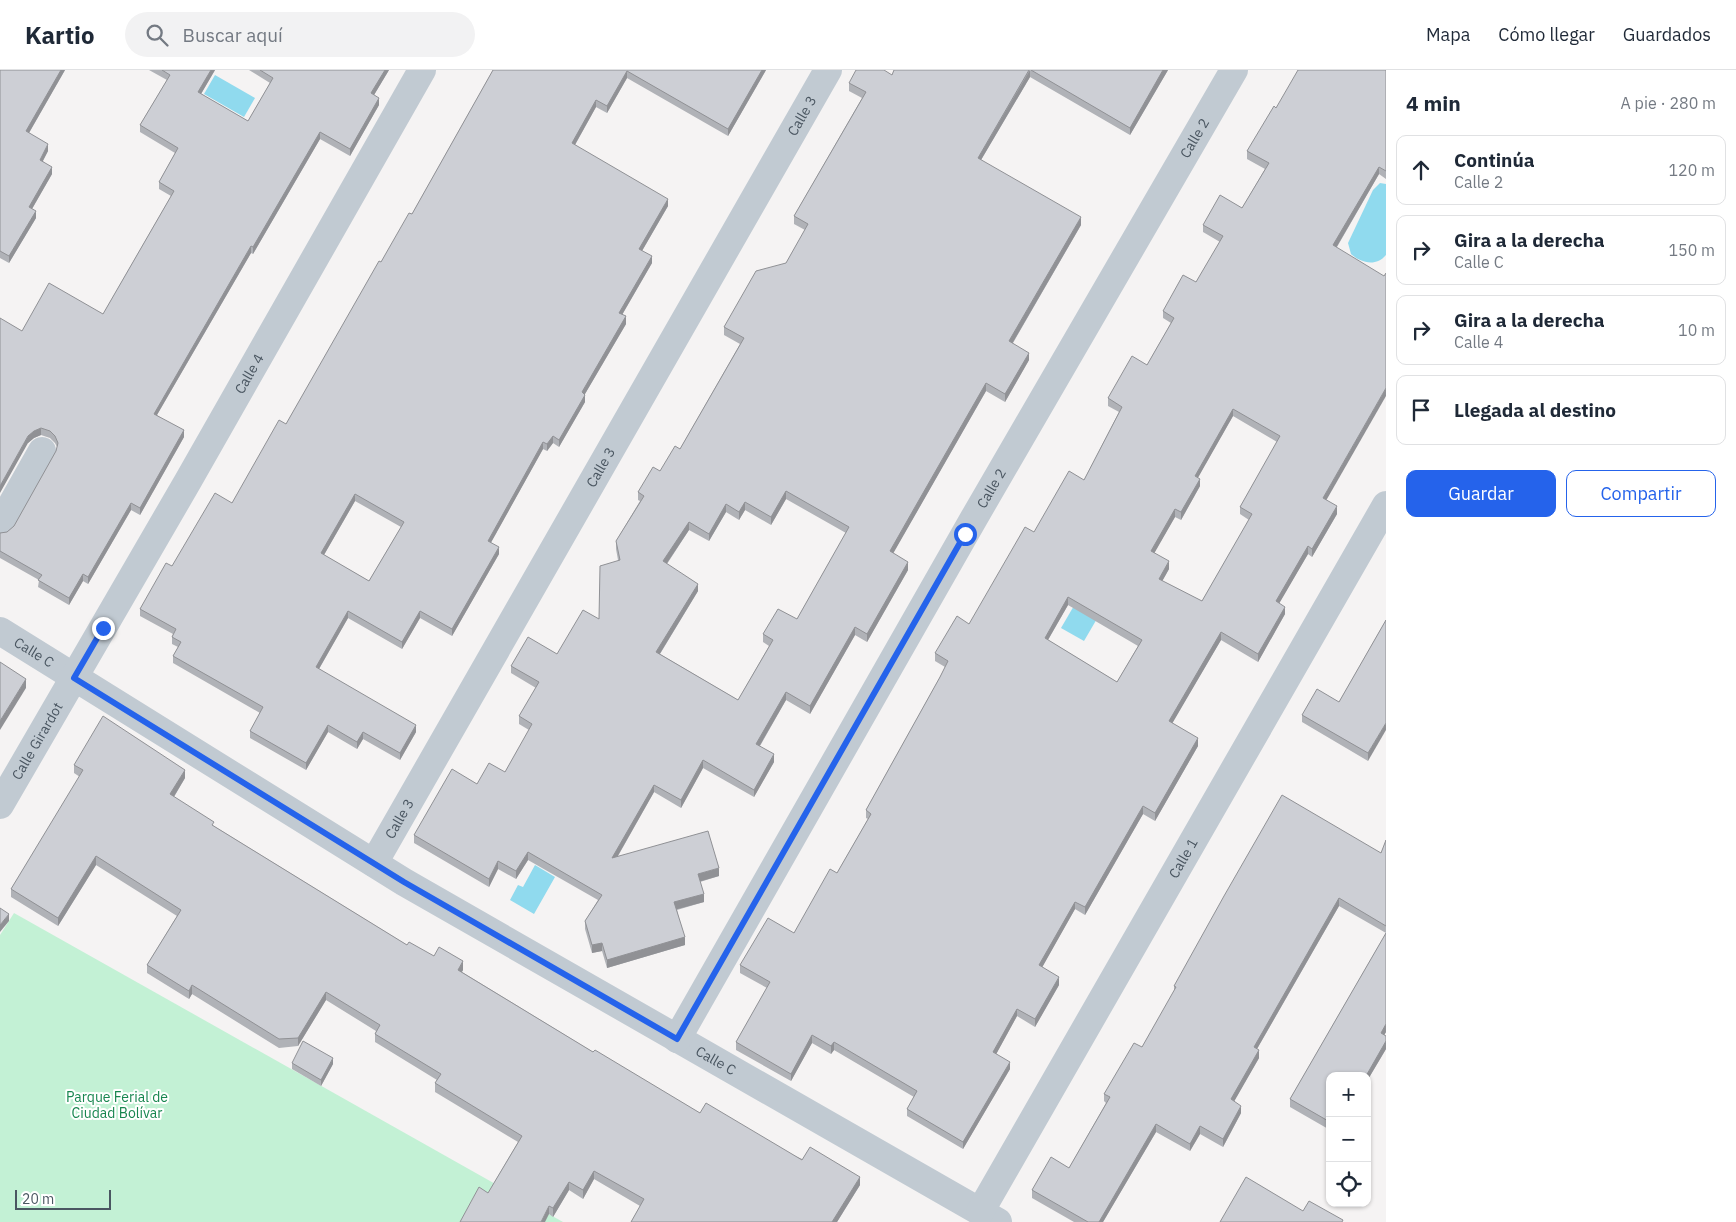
<!DOCTYPE html>
<html lang="es">
<head>
<meta charset="utf-8">
<style>
	body { margin:0; font-family:"IBM Plex Sans",sans-serif; background:#f2f2f3; color:#1f2937 }
	.controls { position:absolute; right:15px; bottom:15px; display:grid; overflow:hidden; border-radius:10px; box-shadow:0 1px 4px #0004 }
	.controls button { width:45px; height:45px; display:grid; place-items:center; padding:0; border:0; border-bottom:1px solid #e0e1e3; background:#fff; color:#1f2937; font:25px sans-serif }
	.scale { position:absolute; left:15px; bottom:12px; width:96px; box-sizing:border-box; padding-left:5px; border:2px solid #4a5661; border-top:0; font-size:14px; line-height:18px; white-space:nowrap; color:#4a5661; -webkit-text-stroke:4px #fff; paint-order:stroke }
	.stop { position:absolute; width:15px; height:15px; margin:-11px; border:4px solid #2563eb; border-radius:50%; background:#fff }
	.stop.end { background:#2563eb; border-color:#fff; box-shadow:0 1px 5px #0008 }
	.list { margin:0; padding:0; list-style:none }
	h2 { display:flex; justify-content:space-between; align-items:center; height:65px; margin:0; padding:0 20px; font-size:21px }
	h2 small { font-size:16px; font-weight:400; color:#747a83 }
	.list li { display:grid; grid-template-columns:32px 1fr auto; gap:15px; align-items:center; box-sizing:border-box; height:70px; margin:0 10px 10px; padding:0 10px; border:1px solid #e0e1e3; border-radius:10px }
	.list b { display:block; font-size:19px; white-space:nowrap }
	.list p { margin:0; font-size:16px; white-space:nowrap; color:#747a83 }
	.list em { font-size:16px; font-style:normal; color:#747a83 }
	.actions { display:flex; gap:10px; padding:15px 20px }
	.actions a { flex:1; padding:11px 0; border:1px solid #2563eb; border-radius:10px; text-align:center; font-size:18px; color:#2563eb }
	.actions .main { background:#2563eb; color:#fff }
	.icon { flex:none; width:28px; height:28px; fill:none; stroke:currentColor; stroke-width:2; stroke-linecap:round; stroke-linejoin:round }
	.map { position:relative; flex:none; width:1386px; height:1152px; overflow:hidden }
	header { display:flex; align-items:center; gap:30px; box-sizing:border-box; height:70px; padding:0 25px; background:#fff; border-bottom:1px solid #e0e1e3 }
	header strong { font-size:24px }
	nav { display:flex; gap:28px; margin-inline-start:auto; font-size:18px }
	.search { width:350px; height:45px; background:#f2f2f3; display:flex; align-items:center; gap:12px; box-sizing:border-box; padding:0 18px; border-radius:28px; color:#747a83; font-size:19px }
	main { display:flex }
	aside { flex:1; background:#fff }
	.map>svg:first-child { display:block }
</style>
</head>
<body>
<header>
<strong>Kartio</strong>
<div class="search"><svg class="icon" aria-label="search" viewBox="0 0 24 24"><circle cx="10" cy="10" r="6"/><path d="M15 15l6 6"/></svg>Buscar aquí</div>
<nav><a>Mapa</a><a>Cómo llegar</a><a>Guardados</a></nav>
</header>
<main>
<div class="map">
<svg width="1386" height="1152" viewBox="0 0 1386 1152">
	<rect width="100%" height="100%" fill="#f5f3f3"/>
	<polygon fill="#c3f1d5" points="14,843 563,1152 0,1152 0,865"/>
	<g fill="#90daee">
		<polygon points="215,5 255,28 244,47 204,24"/>
		<path d="M1380,113l6,1v71c-10,12 -25,8 -35,-1l-3,-11 25,-53z"/>
		<polygon points="1082,522 1105,535 1084,571 1061,558"/>
		<polygon points="535,795 555,807 534,844 510,830 518,815 523,817"/>
	</g>
	<g fill="none" stroke-linecap="round" stroke-linejoin="round">
		<g stroke="#c1cad2" stroke-width="28">
			<polyline points="0,455 42,381"/>
			<path id="s1" d="M0,561l404,251 594,340"/>
			<path id="s2" d="M0,735l188,-324 234,-411"/>
			<path id="s3" d="M374,793l454,-793"/>
			<path id="s4" d="M677,969l297,-521 260,-448"/>
			<path id="s5" d="M980,1142l406,-707"/>
		</g>
	</g>
	<g fill="#b0b2b7" fill-rule="evenodd">
		<polygon points="0,0 65,0 29,63 48,81 43,91 52,104 32,139 36,148 9,193 0,188"/>
		<polygon points="149,0 215,0 201,24 248,51 270,13 249,0 389,0 374,25 379,35 350,86 320,69 253,184 251,183 157,345 184,367 140,445 131,440 88,514 83,511 69,535 38,517 39,510 0,488 0,463 7,462 14,456 56,381 57,377 55,373 50,368 41,365 34,368 28,373 22,261 103,244 171,126 159,119 159,112 175,83 140,62 140,55 167,10"/>
		<path d="M493,0h273l-38,66 -101,-58 -20,35 -11,-6 -21,38 93,61 -26,45 10,12 -30,52 4,9 -41,70v8l-26,45 -6,-4 -6,8 -4,-2 -52,93 8,12 -47,82 -32,-18 -18,31 -54,-31 -29,51 97,63 -16,28 -37,-21 -6,10 -29,-17 -22,38 -56,-32v-7l10,-18 -87,-50v-7l5,-9 -6,-3v-7l1,-3 -33,-18v-7l32,-43 60,-63 54,-79 95,-162 31,-48zM355,431l46,26 -32,54 -45,-26z"/>
		<path d="M894,0h274l-38,65 -100,-58 -49,83 100,65 -68,118 16,17 -24,42 -19,-11 -71,124 -22,38 15,17 -41,72 -12,-7 -45,79 -24,-14 -26,46 14,16 -20,35 -51,-29 -22,40 -27,-16 -36,64 101,20 -19,6 4,20 -27,8 8,35 -78,23 -5,-17 -10,2 -7,-24v-8l13,-21 -70,-40 -12,19 -18,-10 -9,18 -75,-44v-8l63,-51 28,-12 24,-42 -10,-6v-8l17,-28 -25,-15v-7l46,-12 42,-35 19,-59 -2,-11v-8l24,-40 -2,-1v-8l22,-21 20,-22 60,-105 -16,-9v-8l62,-64 19,-33 -11,-6v-8l68,-118 -13,-7v-8l43,-8zM786,429l60,34 -49,86 -34,15v8l6,4 -31,54 -78,-46 38,-63 -31,-27 22,-34 20,11 17,-29 13,8 6,-10 26,15z"/>
		<path d="M1386,0v109l-7,-5 -42,73 -11,253 11,14 -25,43 -4,-3 -29,49 6,11 -27,48 -37,-22 -49,83 26,23 -43,75 -12,-7 -58,101 -10,-6 -33,58 17,18 -24,42 -18,-11 -21,38 14,15 -47,80 -56,-33v-7l7,-12 -80,-47 -3,4 -19,-11 -21,38 -55,-31v-8l31,-54 -27,-15v-8l54,-32 43,-60 31,-54 -2,-1v-8l74,-133 5,-10 -10,-6v-8l34,-29 65,-92 50,-52 35,-68 -11,-6v-8l39,-33 24,-42 -8,-5v-7l33,-29 24,-40 -17,-10v-7l39,-17 23,-39 -18,-10v-8l29,-43zM1233,346l44,26 -37,65v7l9,6 -47,81 -40,-20 7,-12 -15,-16 21,-36 6,3 19,-34 -2,-9zM1068,535l70,41 -21,36 -69,-42z"/>
		<polygon points="1386,550 1368,691 1302,652 1302,645 1339,632"/>
		<polygon points="74,695 185,708 174,727 214,756 407,875 463,900 462,902 593,982 700,1043 860,1115 837,1152 631,1152 640,1136 594,1109 583,1129 569,1120 553,1147 549,1144 488,1123 518,1072 435,1022 435,1013 437,1010 375,972 375,964 376,961 326,930 298,976 279,978 192,924 189,929 147,903 147,895 177,846 96,795 58,856 11,827 11,819 80,707 74,703"/>
		<polygon points="1386,770 1386,962 1384,965 1386,966 1386,979 1367,1011 1367,1006 1330,1006 1330,1060 1290,1037 1290,1029 1386,863 1339,836 1257,979 1259,988 1234,1031 1241,1043 1223,1077 1200,1064 1190,1081 1156,1062 1103,1152 1074,1152 1032,1128 1032,1120 1069,1098 1106,1033 1104,1031 1104,1024 1142,977 1174,922 1174,916 1381,783"/>
		<polygon points="292,993 333,994 321,1016 292,999"/>
	</g>
	<g fill="#909195">
		<polygon points="61,0 65,0 26,68 26,61"/>
		<polygon points="211,0 215,0 198,29 198,22"/>
		<polygon points="385,0 389,0 371,30 371,23"/>
		<polygon points="762,0 766,0 728,66 728,59"/>
		<polygon points="1030,0 1030,7 978,95 978,88"/>
		<polygon points="1163,0 1168,0 1130,65 1130,58"/>
		<polygon points="627,1 627,8 607,43 607,36"/>
		<polygon points="379,28 379,35 350,86 350,79"/>
		<polygon points="596,30 596,37 572,80 572,73"/>
		<polygon points="320,62 320,69 253,184 253,177"/>
		<polygon points="48,74 48,81 40,96 40,90"/>
		<polygon points="52,97 52,104 29,144 29,137"/>
		<polygon points="1379,97 1379,104 1333,183 1333,175"/>
		<polygon points="668,129 668,136 639,186 639,179"/>
		<polygon points="36,141 36,148 9,193 9,186"/>
		<polygon points="1081,147 1081,155 1009,279 1009,271"/>
		<polygon points="251,176 251,183 154,350 154,344"/>
		<polygon points="652,186 652,193 619,250 619,243"/>
		<polygon points="626,246 626,254 582,329 582,322"/>
		<polygon points="1029,283 1029,290 1005,332 1005,324"/>
		<polygon points="986,313 986,321 890,489 890,481"/>
		<polygon points="1386,318 1386,326 1323,436 1323,428"/>
		<polygon points="585,325 585,332 559,377 559,370"/>
		<polygon points="1233,339 1233,346 1195,413 1195,406"/>
		<polygon points="41,358 41,365 34,368 28,373 0,423 0,416 28,366 34,361"/>
		<polygon points="184,360 184,367 140,445 140,438"/>
		<polygon points="553,366 553,373 547,381 547,374"/>
		<polygon points="543,372 543,379 488,478 488,471"/>
		<polygon points="1200,409 1200,416 1181,450 1181,442"/>
		<polygon points="786,421 786,429 771,455 771,447"/>
		<polygon points="355,424 355,431 321,490 321,483"/>
		<polygon points="745,432 745,440 739,450 739,442"/>
		<polygon points="131,433 131,440 88,514 88,507"/>
		<polygon points="726,434 726,442 709,471 709,464"/>
		<polygon points="1337,436 1337,444 1312,487 1312,479"/>
		<polygon points="1175,439 1175,447 1151,489 1151,481"/>
		<polygon points="689,452 689,460 663,499 663,491"/>
		<polygon points="1308,476 1308,484 1276,539 1276,531"/>
		<polygon points="499,477 499,484 452,566 452,559"/>
		<polygon points="1169,491 1169,499 1159,517 1159,509"/>
		<polygon points="908,492 908,500 867,572 867,564"/>
		<polygon points="83,504 83,511 69,535 69,528"/>
		<polygon points="698,514 698,521 656,590 656,582"/>
		<polygon points="1068,527 1068,535 1045,575 1045,568"/>
		<polygon points="1285,537 1285,544 1258,592 1258,584"/>
		<polygon points="348,541 348,548 316,604 316,597"/>
		<polygon points="420,541 420,548 402,579 402,572"/>
		<polygon points="855,557 855,565 810,644 810,636"/>
		<polygon points="1221,562 1221,570 1169,659 1169,651"/>
		<polygon points="26,609 26,618 0,660 0,651"/>
		<polygon points="786,622 786,630 756,682 756,674"/>
		<polygon points="1386,653 1386,660 1368,691 1368,683"/>
		<polygon points="328,655 328,662 306,700 306,693"/>
		<polygon points="416,655 416,662 400,690 400,683"/>
		<polygon points="363,662 363,669 357,679 357,672"/>
		<polygon points="1198,668 1198,676 1155,751 1155,743"/>
		<polygon points="774,684 774,692 754,727 754,720"/>
		<polygon points="703,690 703,698 681,738 681,730"/>
		<polygon points="185,700 185,708 170,733 170,724"/>
		<polygon points="654,715 654,722 612,796 612,788"/>
		<polygon points="1143,736 1143,744 1085,845 1085,837"/>
		<polygon points="528,782 528,790 516,809 516,801"/>
		<polygon points="96,786 96,795 58,856 58,848"/>
		<polygon points="498,791 498,799 489,817 489,809"/>
		<polygon points="719,798 719,806 698,812 698,804"/>
		<polygon points="704,824 704,832 674,840 674,832"/>
		<polygon points="1339,828 1339,836 1254,984 1254,977"/>
		<polygon points="1075,832 1075,839 1039,903 1039,895"/>
		<polygon points="9,844 9,851 0,862 0,855"/>
		<polygon points="685,867 685,875 607,898 607,890"/>
		<polygon points="602,873 602,881 592,883 592,875"/>
		<polygon points="463,891 463,900 458,908 458,900"/>
		<polygon points="1059,907 1059,915 1035,957 1035,949"/>
		<polygon points="192,915 192,924 189,929 189,921"/>
		<polygon points="326,922 326,930 298,976 298,968"/>
		<polygon points="1017,939 1017,946 993,990 993,982"/>
		<polygon points="1386,954 1386,962 1381,971 1381,963"/>
		<polygon points="812,965 812,973 791,1011 791,1004"/>
		<polygon points="1386,971 1386,979 1367,1011 1367,1006 1366,1006"/>
		<polygon points="834,972 834,980 831,984 831,976"/>
		<polygon points="1259,980 1259,988 1231,1037 1231,1029"/>
		<polygon points="333,988 333,994 321,1016 321,1010"/>
		<polygon points="1010,992 1010,999 963,1079 963,1072"/>
		<polygon points="1241,1036 1241,1043 1223,1077 1223,1069"/>
		<polygon points="1156,1054 1156,1062 1103,1152 1099,1152"/>
		<polygon points="1200,1056 1200,1064 1190,1081 1190,1074"/>
		<polygon points="594,1101 594,1109 583,1129 583,1120"/>
		<polygon points="860,1107 860,1115 837,1152 832,1152"/>
		<polygon points="569,1112 569,1120 553,1147 553,1138"/>
		<polygon points="549,1136 549,1144 545,1152 541,1152"/>
	</g>
	<g fill="#cdcfd5" stroke="#909195" fill-rule="evenodd">
		<polygon points="0,0 61,0 26,61 48,74 40,90 52,97 29,137 36,141 9,186 0,181"/>
		<polygon points="162,0 211,0 198,22 248,51 273,8 260,0 385,0 371,23 379,28 350,79 320,62 253,177 251,176 154,344 184,360 140,438 131,433 88,507 83,504 69,528 38,510 42,505 0,481 0,463 7,462 14,456 56,381 58,373 55,366 50,361 41,358 34,361 28,366 0,416 0,248 22,261 49,213 103,244 174,121 159,112 178,78 140,55 170,5"/>
		<path d="M493,0h269l-34,59 -101,-58 -20,35 -11,-6 -24,43 96,56 -29,50 13,7 -33,57 7,3 -44,76 3,3 -26,45 -6,-4 -6,8 -4,-2 -55,99 11,6 -47,82 -32,-18 -18,31 -54,-31 -32,56 100,58 -16,28 -37,-21 -6,10 -29,-17 -22,38 -56,-32 13,-24 -90,-51 8,-14 -9,-5 4,-8 -36,-20 26,-46 6,3 43,-73 17,10 47,-83 7,4 93,-163 2,1 28,-49 3,1zM355,424l49,28 -35,59 -48,-28z"/>
		<path d="M856,0h28l8,5 2,-5h135l-51,88 103,59 -72,124 20,12 -24,41 -19,-11 -71,124 -25,44 18,11 -41,72 -12,-7 -45,79 -24,-14 -30,52 18,10 -20,36 -51,-30 -22,40 -27,-15 -42,73 96,-27 11,37 -21,6 6,20 -30,8 11,35 -78,23 -5,-17 -10,2 -7,-24 17,-26 -74,-43 -12,19 -18,-10 -9,18 -75,-44 38,-66 25,15 12,-21 16,9 27,-48 -13,-8 20,-34 -28,-16 17,-29 29,17 26,-44 16,9 1,-53 20,-6 -4,-19 28,-45 -6,-4 15,-25 7,4 15,-25 5,3 64,-111 -20,-11 32,-56 30,-8 22,-39 -14,-8 72,-124 -17,-9zM786,421l63,36 -52,92 -19,-10 -15,25 10,6 -35,60 -82,-48 42,-68 -35,-23 26,-39 20,12 17,-30 13,8 6,-10 26,15z"/>
		<polygon points="1031,0 1163,0 1130,58"/>
		<path d="M1298,0h88v101l-7,-4 -46,78 51,31 2,-3v115l-63,110 14,8 -25,43 -4,-3 -32,55 9,6 -27,47 -37,-22 -52,89 29,17 -43,75 -12,-7 -58,101 -10,-5 -36,63 20,12 -24,42 -18,-10 -24,43 17,10 -47,80 -56,-33 10,-18 -83,-49 -3,4 -19,-11 -21,39 -55,-32 34,-60 -30,-17 28,-47 26,15 36,-64 7,4 34,-59 -5,-4 74,-133 8,-16 -13,-8 22,-37 12,8 56,-97 9,5 35,-61 15,9 38,-73 -14,-9 24,-42 15,9 27,-47 -11,-7 20,-36 13,7 27,-46 -20,-11 17,-30 22,13 27,-45 -22,-12 27,-45 2,2zM1233,339l47,27 -40,71 12,7 -50,87 -43,-22 10,-18 -18,-10 24,-42 6,3 19,-33 -5,-3zM1068,527l74,43 -25,42 -72,-44z"/>
		<polygon points="1386,550 1386,653 1368,683 1302,645 1317,619 1339,632"/>
		<polygon points="0,592 26,609 0,651"/>
		<polygon points="103,646 185,700 170,724 214,752 212,755 407,875 409,872 434,886 439,877 463,891 458,900 593,982 595,980 700,1043 706,1033 802,1090 810,1077 860,1107 832,1152 631,1152 644,1129 594,1101 583,1120 569,1112 553,1138 549,1136 541,1152 460,1152 479,1117 488,1123 522,1066 435,1013 441,1004 375,964 380,955 326,922 298,968 279,969 192,915 189,921 147,895 181,840 96,786 58,848 11,819 83,700 74,695"/>
		<polygon points="1282,725 1381,783 1386,770 1386,856 1339,828 1254,977 1259,980 1231,1029 1241,1036 1223,1069 1200,1056 1190,1074 1156,1054 1099,1152 1088,1152 1032,1120 1051,1087 1069,1098 1110,1027 1104,1024 1134,973 1142,977 1176,917 1174,916 1224,826"/>
		<polygon points="0,838 9,844 0,855"/>
		<polygon points="1386,863 1386,954 1381,963 1386,966 1386,971 1366,1006 1330,1006 1330,1052 1290,1029"/>
		<polygon points="303,971 333,988 321,1010 292,993"/>
		<polygon points="1246,1107 1303,1141 1309,1131 1343,1150 1342,1152 1220,1152"/>
	</g>
	<g fill="none" stroke-linecap="round" stroke-linejoin="round">
		<polyline stroke="#2563eb" stroke-width="6" points="103,558 74,608 404,812 677,969 965,464"/>
	</g>
	<g text-anchor="middle" dominant-baseline="central" stroke-width="4" stroke-linejoin="round" paint-order="stroke">
		<g font-size="14" fill="#4a5661" stroke="#fff">
			<text stroke="none"><textPath href="#s3" startOffset="861">Calle 3</textPath></text>
			<text stroke="none"><textPath href="#s4" startOffset="1039">Calle 2</textPath></text>
			<text stroke="none"><textPath href="#s2" startOffset="498">Calle 4</textPath></text>
			<text stroke="none"><textPath href="#s3" startOffset="456">Calle 3</textPath></text>
			<text stroke="none"><textPath href="#s4" startOffset="634">Calle 2</textPath></text>
			<text stroke="none"><textPath href="#s1" startOffset="40">Calle C</textPath></text>
			<text stroke="none"><textPath href="#s2" startOffset="74">Calle Girardot</textPath></text>
			<text stroke="none"><textPath href="#s3" startOffset="51">Calle 3</textPath></text>
			<text stroke="none"><textPath href="#s5" startOffset="408">Calle 1</textPath></text>
			<text stroke="none"><textPath href="#s1" startOffset="835">Calle C</textPath></text>
		</g>
		<g font-size="14" fill="#17864f" stroke="#fff">
			<text x="117" y="1027">Parque Ferial de<tspan x="117" dy="16">Ciudad Bolívar</tspan></text>
		</g>
	</g>
</svg>
<div class="controls">
<button>+</button>
<button>−</button>
<button><svg class="icon" aria-label="locate" viewBox="0 0 24 24"><circle cx="12" cy="12" r="6"/><path d="M12 2v4M12 18v4M2 12h4M18 12h4"/></svg></button>
</div>
<div class="scale">20 m</div>
<div class="stop" style="left:965px;top:464px"></div>
<div class="stop end" style="left:103px;top:558px"></div>
</div>
<aside>
<h2>4 min<small>A pie · 280 m</small></h2>
<ul class="list">
<li><svg class="icon" aria-label="ahead" viewBox="0 0 24 24"><path d="M12 20V5M6 11l6-6 6 6"/></svg><div><b>Continúa</b><p>Calle 2</p></div><em>120 m</em></li>
<li><svg class="icon" aria-label="right" viewBox="0 0 24 24"><path d="M7 20v-9h11M14 6l5 5-5 5"/></svg><div><b>Gira a la derecha</b><p>Calle C</p></div><em>150 m</em></li>
<li><svg class="icon" aria-label="right" viewBox="0 0 24 24"><path d="M7 20v-9h11M14 6l5 5-5 5"/></svg><div><b>Gira a la derecha</b><p>Calle 4</p></div><em>10 m</em></li>
<li><svg class="icon" aria-label="arrive" viewBox="0 0 24 24"><path d="M6 21V4h12l-3 4 3 4H6"/></svg><div><b>Llegada al destino</b></div></li>
</ul>
<div class="actions"><a class="main">Guardar</a><a>Compartir</a></div>
</aside>
</main>
</body>
</html>
